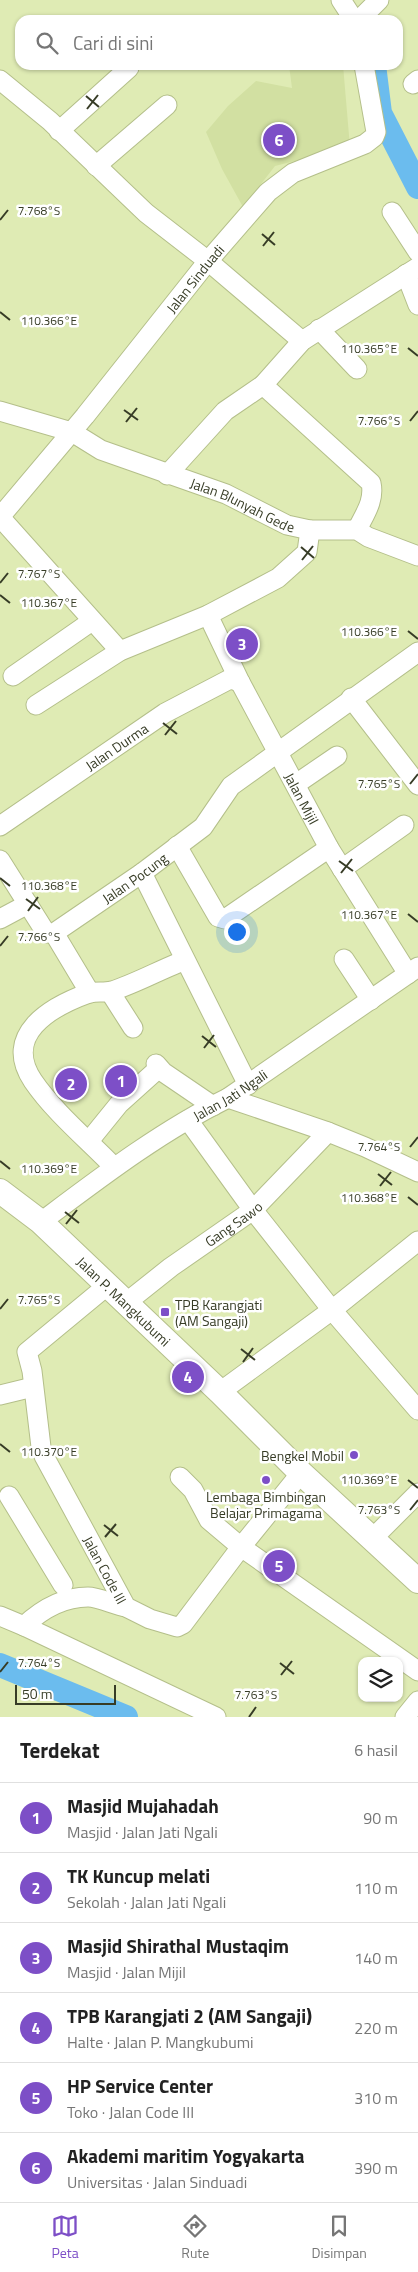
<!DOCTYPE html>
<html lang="id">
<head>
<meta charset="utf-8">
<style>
	body { margin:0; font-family:"Titillium Web",sans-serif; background:#f2f2f2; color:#222 }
	.controls { position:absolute; right:15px; bottom:15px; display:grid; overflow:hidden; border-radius:10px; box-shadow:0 1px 4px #0004 }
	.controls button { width:45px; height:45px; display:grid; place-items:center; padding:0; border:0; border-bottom:1px solid #e0e0e0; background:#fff; color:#222; font:25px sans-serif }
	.scale { position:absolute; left:15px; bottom:12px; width:101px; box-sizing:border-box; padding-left:5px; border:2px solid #373c26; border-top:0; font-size:14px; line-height:18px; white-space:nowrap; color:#373c26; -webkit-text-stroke:4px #fff; paint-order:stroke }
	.you { position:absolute; left:236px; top:931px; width:18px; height:18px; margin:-12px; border:4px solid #fff; border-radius:50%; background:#1a73e8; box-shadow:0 0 0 8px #1a73e833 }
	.badge { display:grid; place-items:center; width:32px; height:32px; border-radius:50%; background:#7d4fc7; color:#fff; font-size:16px; font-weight:700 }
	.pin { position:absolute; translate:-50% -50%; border:2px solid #fff; box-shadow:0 1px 5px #0006 }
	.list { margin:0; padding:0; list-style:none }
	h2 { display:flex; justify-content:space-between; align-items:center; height:65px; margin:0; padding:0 20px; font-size:21px }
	h2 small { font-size:16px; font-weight:400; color:#767676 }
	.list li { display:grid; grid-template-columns:32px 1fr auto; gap:15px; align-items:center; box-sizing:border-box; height:70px; padding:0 20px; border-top:1px solid #e0e0e0 }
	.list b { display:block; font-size:19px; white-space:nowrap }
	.list p { margin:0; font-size:16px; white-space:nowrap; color:#767676 }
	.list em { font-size:16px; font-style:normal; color:#767676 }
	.icon { flex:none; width:28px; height:28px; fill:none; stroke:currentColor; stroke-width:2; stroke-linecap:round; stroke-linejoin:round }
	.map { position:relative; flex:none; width:418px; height:1717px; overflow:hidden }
	.search { position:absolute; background:#fff; box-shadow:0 1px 4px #0004; left:15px; right:15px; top:15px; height:55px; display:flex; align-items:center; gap:12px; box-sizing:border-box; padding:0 18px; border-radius:15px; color:#767676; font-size:19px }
	.sheet { height:485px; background:#fff }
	nav { display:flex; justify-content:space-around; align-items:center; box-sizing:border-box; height:70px; border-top:1px solid #e0e0e0; background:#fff; font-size:14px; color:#767676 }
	nav a { display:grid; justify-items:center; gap:2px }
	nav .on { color:#7d4fc7 }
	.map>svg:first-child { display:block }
</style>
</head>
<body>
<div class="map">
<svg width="418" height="1717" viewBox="0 0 418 1717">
	<rect width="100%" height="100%" fill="#dfebb4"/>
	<polygon fill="#d2e0a2" points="289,65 343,65 350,147 275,166 243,207 222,169 206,132 228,106 256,81 292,88"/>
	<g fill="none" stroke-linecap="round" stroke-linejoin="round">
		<g stroke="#6bbcee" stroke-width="24">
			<polyline points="374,65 380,113 418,187"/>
			<polyline points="0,1665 126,1717"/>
		</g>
		<defs>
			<g id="minor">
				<polyline points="341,0 354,20"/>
				<polyline points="359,20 379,0"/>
				<polyline points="0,80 50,121 146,213 208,261 302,341"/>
				<polyline points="413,84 418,80"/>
				<polyline points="59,131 129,68"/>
				<polyline points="96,166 167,105"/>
				<polyline points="392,212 418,252"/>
				<polyline points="406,274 418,305"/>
				<polyline points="319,329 357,369"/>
				<path id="s1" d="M0,411l72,21 29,18 125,44 61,31 23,5h47l11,7 50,19"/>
				<polyline points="167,475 225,411 263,385"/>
				<path id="s2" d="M0,517l85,-101 123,-155 60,-69 25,-19 72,-29 9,-7 2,-5 -12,-67"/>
				<polyline points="0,517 120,651"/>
				<path d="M357,530c7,-15 18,-29 14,-47l-108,-98 39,-44 116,-74"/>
				<path id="s3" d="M208,615l32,67 89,166 79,126"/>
				<polyline points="13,676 92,621"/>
				<polyline points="351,698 418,785"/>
				<polyline points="36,705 120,651 208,615 278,578 307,552 310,530"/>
				<polyline points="296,784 337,756"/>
				<path id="s4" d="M0,826l165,-113 65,-34 10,3"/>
				<polyline points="177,846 218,917 225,919 329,848"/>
				<path id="s5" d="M0,860l46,73h8l88,-60 61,-46 28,-41 187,-134"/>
				<polyline points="342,869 404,825"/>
				<polyline points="142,873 248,1085"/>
				<polyline points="0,919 28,904"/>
				<polyline points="54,933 90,993"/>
				<polyline points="344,959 371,1000"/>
				<polyline points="110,992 133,1028"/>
				<polyline points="156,1064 163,1072 213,1106"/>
				<polyline points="228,1098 328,1132 365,1147 418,1172"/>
				<polyline points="188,1120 253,1210 332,1310 418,1410"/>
				<polyline points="89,1141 119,1104 159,1068"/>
				<path d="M114,1167c-26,-27 -59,-54 -81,-86 -31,-46 17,-74 56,-88 7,-2 15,0 23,-2 22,-7 44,-19 66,-28"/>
				<path id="s6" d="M41,1222c60,-45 120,-91 187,-124l190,-131"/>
				<path id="s7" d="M108,1285l-81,67 5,19 9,76 3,9 82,151 24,12 27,8 6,-3 58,-77 60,-74"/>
				<path id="s8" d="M127,1302l44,-35 82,-57 75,-78"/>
				<polyline points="220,1392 332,1310 418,1241"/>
				<polyline points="0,1395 33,1387"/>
				<polyline points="180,1477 193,1490 209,1520 241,1547 418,1671"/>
				<polyline points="9,1496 63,1585"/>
				<polyline points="372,1539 418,1493"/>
				<path d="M0,1616l24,10c17,-16 39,-29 64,-29 10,0 27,8 38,10"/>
				<polyline points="24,1626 216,1717"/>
				<polyline points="405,1717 418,1701"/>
			</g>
			<g id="major">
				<path id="s9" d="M0,1191l41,31 179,170 81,81 117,108"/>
			</g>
		</defs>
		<use href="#minor" stroke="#b4bf8a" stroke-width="21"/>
		<use href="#major" stroke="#b4bf8a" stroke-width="26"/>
		<use href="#minor" stroke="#fff" stroke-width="19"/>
		<use href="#major" stroke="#fff" stroke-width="24"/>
	</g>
	<path fill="none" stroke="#373c26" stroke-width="2" d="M86,96l13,11M87,109l11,-14M0,220l8,-10M262,234l13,11M263,246l11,-14M0,312l10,8M408,348l10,8M124,410l14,10M410,421l8,-10M126,422l11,-14M301,547l13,11M302,560l11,-14M0,583l8,-10M0,595l10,8M408,631l10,8M163,723l14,11M165,735l11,-14M410,784l8,-10M339,861l14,10M341,873l11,-14M0,878l10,8M26,899l14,10M28,911l10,-14M408,914l10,8M0,946l8,-10M202,1036l14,11M204,1048l10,-13M410,1147l8,-10M0,1161l10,8M378,1174l14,11M380,1186l11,-14M408,1197l10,8M65,1212l14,11M66,1224l11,-14M0,1309l8,-10M241,1349l14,11M243,1362l10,-14M0,1444l10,8M408,1480l10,8M410,1510l8,-10M104,1525l14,11M105,1537l11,-13M280,1663l14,11M0,1672l8,-10M281,1675l11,-14M249,1717l7,-10"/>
	<g fill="#7d4fc7" stroke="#fff" stroke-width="2">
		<rect x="160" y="1307" width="10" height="10" rx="2.5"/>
		<circle cx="354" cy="1455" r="5"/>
		<circle cx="266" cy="1480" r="5"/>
	</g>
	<g text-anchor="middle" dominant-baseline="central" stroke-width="5" stroke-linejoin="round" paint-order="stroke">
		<g font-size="14" fill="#373c26" stroke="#fff">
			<text stroke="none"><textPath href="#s2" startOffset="308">Jalan Sinduadi</textPath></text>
			<text stroke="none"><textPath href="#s1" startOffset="261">Jalan Blunyah Gede</textPath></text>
			<text stroke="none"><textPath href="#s4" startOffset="141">Jalan Durma</textPath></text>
			<text stroke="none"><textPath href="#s3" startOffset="206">Jalan Mijil</textPath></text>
			<text stroke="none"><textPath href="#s5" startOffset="192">Jalan Pocung</textPath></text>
			<text stroke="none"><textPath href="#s6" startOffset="228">Jalan Jati Ngali</textPath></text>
			<text stroke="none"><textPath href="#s8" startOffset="132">Gang Sawo</textPath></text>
			<text stroke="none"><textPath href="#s9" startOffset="166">Jalan P. Mangkubumi</textPath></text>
			<text stroke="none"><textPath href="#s7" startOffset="340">Jalan Code III</textPath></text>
		</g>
		<g font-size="14" fill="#373c26" stroke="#fff" text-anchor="start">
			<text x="175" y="1304">TPB Karangjati<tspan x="175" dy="16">(AM Sangaji)</tspan></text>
			<text x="344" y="1455" text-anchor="end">Bengkel Mobil</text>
			<text x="266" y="1496" text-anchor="middle">Lembaga Bimbingan<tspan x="266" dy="16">Belajar Primagama</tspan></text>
		</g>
	</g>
	<g font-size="12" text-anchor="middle" fill="#373c26" stroke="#fff" stroke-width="5" stroke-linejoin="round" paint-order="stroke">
		<text x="39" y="215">7.768°S</text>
		<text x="49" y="325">110.366°E</text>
		<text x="369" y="353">110.365°E</text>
		<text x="379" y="425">7.766°S</text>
		<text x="39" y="578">7.767°S</text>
		<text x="49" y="607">110.367°E</text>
		<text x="369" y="636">110.366°E</text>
		<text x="379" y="788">7.765°S</text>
		<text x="49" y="890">110.368°E</text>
		<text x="369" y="919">110.367°E</text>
		<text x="39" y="941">7.766°S</text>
		<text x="379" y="1151">7.764°S</text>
		<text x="49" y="1173">110.369°E</text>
		<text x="369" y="1202">110.368°E</text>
		<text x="39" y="1304">7.765°S</text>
		<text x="49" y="1456">110.370°E</text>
		<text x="369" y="1484">110.369°E</text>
		<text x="379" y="1514">7.763°S</text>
		<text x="39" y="1667">7.764°S</text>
		<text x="256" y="1699">7.763°S</text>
	</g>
</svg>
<div class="controls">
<button><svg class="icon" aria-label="layers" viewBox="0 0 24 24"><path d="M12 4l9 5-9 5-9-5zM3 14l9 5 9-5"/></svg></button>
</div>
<div class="scale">50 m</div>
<div class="you"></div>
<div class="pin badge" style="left:121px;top:1081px">1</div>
<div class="pin badge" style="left:71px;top:1084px">2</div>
<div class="pin badge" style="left:242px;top:644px">3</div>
<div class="pin badge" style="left:188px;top:1377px">4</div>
<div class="pin badge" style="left:279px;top:1566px">5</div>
<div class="pin badge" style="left:279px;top:140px">6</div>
<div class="search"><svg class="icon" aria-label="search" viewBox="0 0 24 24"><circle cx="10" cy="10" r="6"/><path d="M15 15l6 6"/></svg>Cari di sini</div>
</div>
<section class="sheet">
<h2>Terdekat<small>6 hasil</small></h2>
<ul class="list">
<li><span class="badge">1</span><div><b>Masjid Mujahadah</b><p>Masjid · Jalan Jati Ngali</p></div><em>90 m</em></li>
<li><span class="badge">2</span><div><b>TK Kuncup melati</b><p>Sekolah · Jalan Jati Ngali</p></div><em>110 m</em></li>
<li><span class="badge">3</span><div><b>Masjid Shirathal Mustaqim</b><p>Masjid · Jalan Mijil</p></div><em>140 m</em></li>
<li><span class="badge">4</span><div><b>TPB Karangjati 2 (AM Sangaji)</b><p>Halte · Jalan P. Mangkubumi</p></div><em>220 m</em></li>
<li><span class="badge">5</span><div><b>HP Service Center</b><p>Toko · Jalan Code III</p></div><em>310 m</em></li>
<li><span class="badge">6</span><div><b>Akademi maritim Yogyakarta</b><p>Universitas · Jalan Sinduadi</p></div><em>390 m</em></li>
</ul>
</section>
<nav>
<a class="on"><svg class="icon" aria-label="map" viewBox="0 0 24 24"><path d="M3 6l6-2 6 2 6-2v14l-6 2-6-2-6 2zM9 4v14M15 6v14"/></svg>Peta</a>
<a><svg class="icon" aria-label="directions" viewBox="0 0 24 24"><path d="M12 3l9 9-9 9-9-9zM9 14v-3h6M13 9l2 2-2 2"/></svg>Rute</a>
<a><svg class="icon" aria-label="saved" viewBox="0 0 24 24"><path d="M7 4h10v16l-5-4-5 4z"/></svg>Disimpan</a>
</nav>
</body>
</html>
